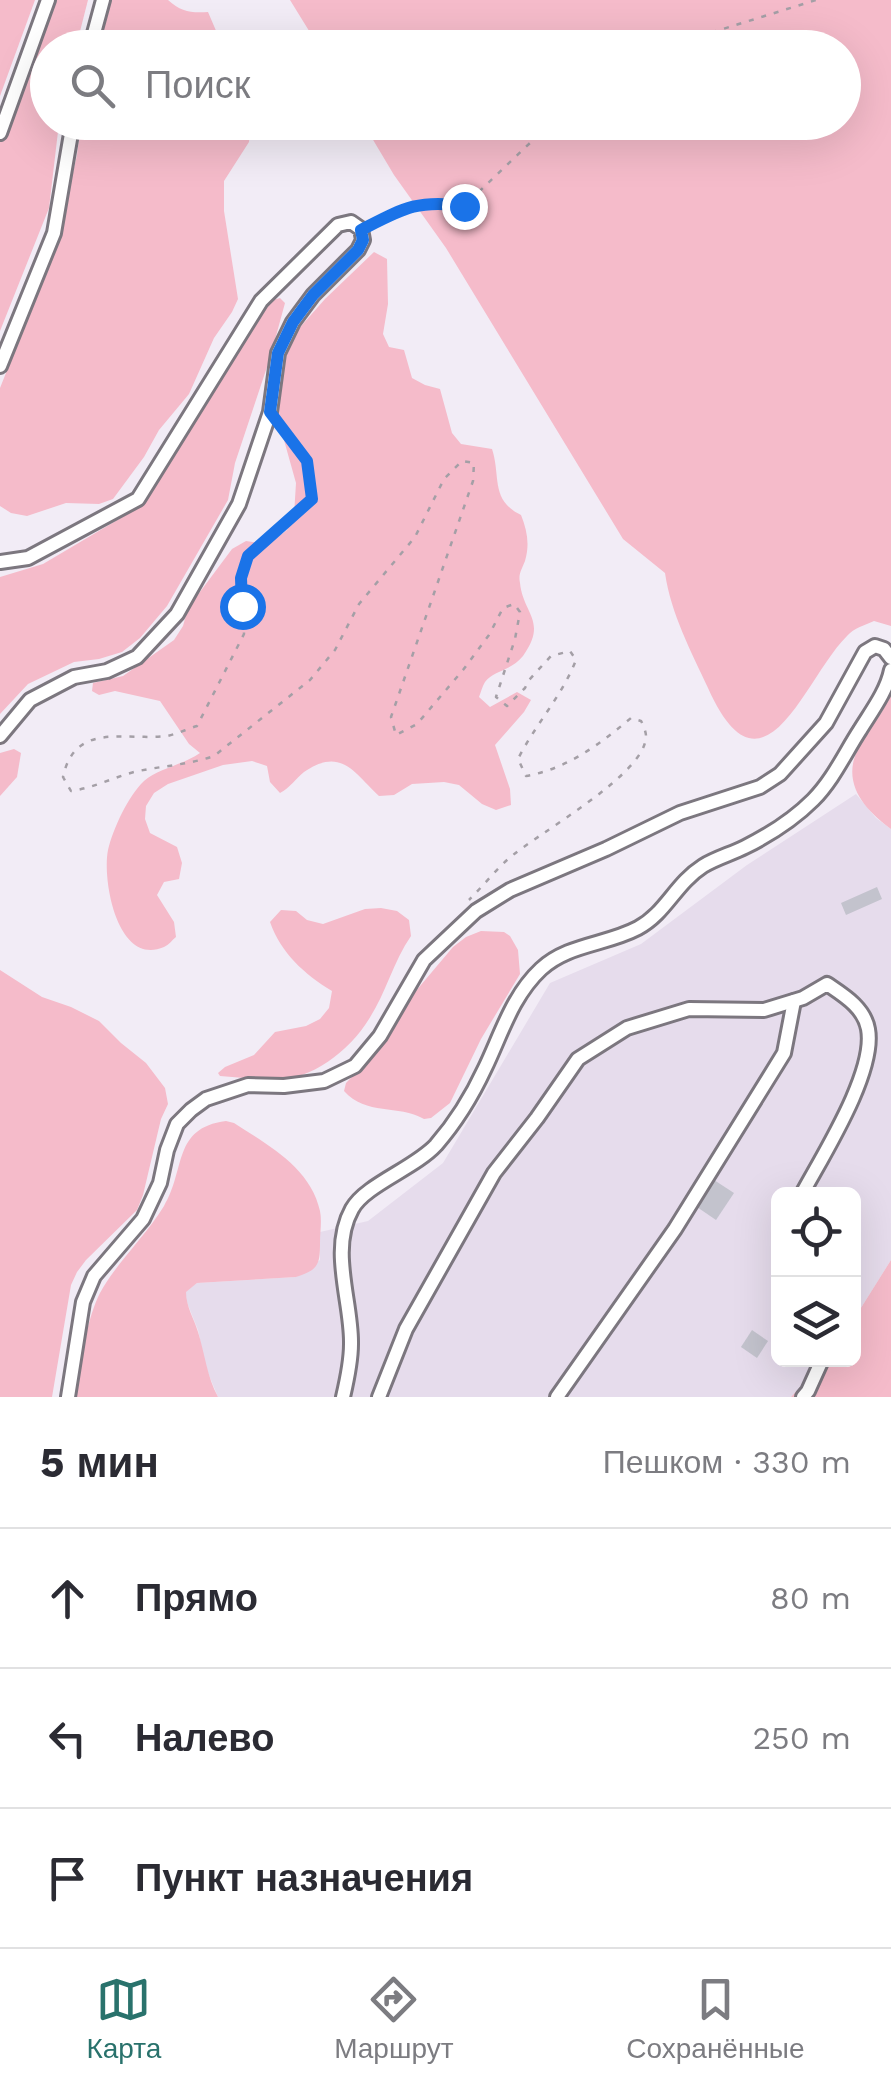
<!DOCTYPE html>
<html lang="ru">
<head>
<meta charset="utf-8">
<style>
	body { margin:0; font-family:"Work Sans",sans-serif; background:#f7f7f7; color:#2b2b33 }
	.controls { position:absolute; right:30px; bottom:30px; display:grid; overflow:hidden; border-radius:15px; box-shadow:0 10px 40px #0002 }
	.controls button { width:90px; height:90px; display:grid; place-items:center; padding:0; border:0; border-bottom:2px solid #e1e1e2; background:#fff; color:#2b2b33; font:50px sans-serif }
	.stop { position:absolute; width:30px; height:30px; margin:-22px; border:8px solid #1a73e8; border-radius:50%; background:#fff }
	.stop.end { background:#1a73e8; border-color:#fff; box-shadow:0 2px 10px #0008 }
	.list { margin:0; padding:0; list-style:none }
	h2 { display:flex; justify-content:space-between; align-items:center; height:130px; margin:0; padding:0 40px; font-size:42px }
	h2 small { font-size:32px; font-weight:400; color:#7c7c81 }
	.list li { display:grid; grid-template-columns:65px 1fr auto; gap:30px; align-items:center; box-sizing:border-box; height:140px; padding:0 40px; border-top:2px solid #e1e1e2 }
	.list b { display:block; font-size:38px; white-space:nowrap }
	.list em { font-size:32px; font-style:normal; color:#7c7c81 }
	.icon { flex:none; width:55px; height:55px; fill:none; stroke:currentColor; stroke-width:2; stroke-linecap:round; stroke-linejoin:round }
	.map { position:relative; flex:none; width:891px; height:1397px; overflow:hidden }
	.search { position:absolute; background:#fff; box-shadow:0 10px 40px #0002; left:30px; right:30px; top:30px; height:110px; display:flex; align-items:center; gap:25px; box-sizing:border-box; padding:0 35px; border-radius:55px; color:#7c7c81; font-size:38px }
	.sheet { height:550px; background:#fff }
	nav { display:flex; justify-content:space-around; align-items:center; box-sizing:border-box; height:140px; border-top:2px solid #e1e1e2; background:#fff; font-size:28px; color:#7c7c81 }
	nav a { display:grid; justify-items:center; gap:5px }
	nav .on { color:#29726c }
	.map>svg:first-child { display:block }
</style>
</head>
<body>
<div class="map">
<svg width="891" height="1397" viewBox="0 0 891 1397">
	<rect width="100%" height="100%" fill="#f2ecf6"/>
	<polygon fill="#e6dcec" points="856,794 876,818 891,829 891,1260 854,1319 854,1194 778,1194 778,1360 825,1360 791,1397 218,1397 206,1368 198,1330 186,1300 185,1292 197,1283 296,1277 320,1260 320,1232 368,1221 443,1163 550,983 641,944 747,865"/>
	<g fill="#f5bbca">
		<polygon points="0,0 35,0 0,96"/>
		<polygon points="52,0 88,0 76,47 48,48 48,122 59,123 49,208 0,331 0,141 11,121"/>
		<path d="M110,0h58c13,12 23,13 40,12l15,35 -128,1z"/>
		<path d="M290,0h601v626l-17,-5c-9,4 -20,7 -27,15 -42,41 -84,175 -139,52 -17,-37 -37,-74 -43,-115l-42,-34 -177,-291 -52,-73 -31,-52 481,-1v-74l-525,-1z"/>
		<polygon points="81,123 251,123 249,142 224,181 224,211 238,299 232,312 214,338 189,394 159,430 144,457 113,499 99,504 66,503 27,516 11,513 0,506 0,388 55,250 77,155"/>
		<path d="M374,252l13,7 1,45 -5,30 6,13 15,3 8,28 13,7 15,4 12,44 9,11 31,5c9,27 -2,51 29,66 6,15 9,29 4,46 -3,8 -7,13 -5,22 3,31 28,38 3,73 -12,15 -29,14 -38,26 -3,5 -4,10 -6,15l11,10 27,-15 14,8 -7,12 -29,33 15,44 1,16 -15,5 -14,-6 -23,-19 -15,-3 -32,2 -18,11 -15,1c-24,-22 -37,-50 -75,-24 -9,7 -13,15 -24,21l-10,-11 -3,-16 -15,-5 -29,4 -55,19 -14,9 -8,13 -1,13 5,14 27,14 5,16 -3,16 -15,3 -7,13 17,27 2,15c-4,3 -7,8 -12,10 -47,20 -62,-68 -56,-97 5,-21 20,-54 36,-69 15,-13 39,-16 56,-28l-11,-9 -29,-43 -45,-10 -16,4 -7,-4 1,-8 30,-7 51,-36 9,-14 5,-18 44,-59 14,-8 14,2 15,-4 12,-9 7,-15 2,-32 -21,-75 7,-47 5,-15 8,-13 30,-34z"/>
		<polygon points="280,298 285,303 270,358 235,463 228,500 167,606 140,638 122,652 99,659 74,662 28,684 0,714 0,577 43,564 136,509 168,463 258,318 273,300"/>
		<path d="M891,693v136c-23,-17 -47,-41 -36,-73 8,-22 28,-40 36,-63z"/>
		<polygon points="14,749 21,753 17,777 0,796 0,753"/>
		<path d="M381,908l16,3 12,9 2,16c-18,26 -25,57 -42,83 -21,34 -61,64 -102,61 -16,-1 -31,-3 -47,-4l-2,-3 7,-6 29,-12 21,-23 31,-6 14,-7 9,-11 3,-17c-28,-17 -51,-38 -62,-69l11,-12 15,1 11,9 16,4 42,-15z"/>
		<path d="M481,931l23,1 6,4 8,14 2,24 -39,65 -31,64 -19,15 -7,1c-26,-15 -58,-3 -80,-28l2,-8 40,-41 29,-50 38,-45 13,-10z"/>
		<polygon points="0,970 42,997 71,1007 99,1021 121,1043 146,1063 165,1088 168,1104 161,1119 143,1195 137,1210 86,1260 77,1272 71,1285 52,1397 0,1397"/>
		<path d="M226,1121l8,2c34,22 77,45 86,88 2,10 0,21 0,32 0,22 -2,27 -24,34l-99,6 -11,9c0,15 8,26 12,40 7,22 9,45 20,65h-144c2,-24 15,-84 26,-104 17,-31 45,-56 64,-87 22,-36 8,-78 62,-85z"/>
		<polygon points="891,1260 891,1397 791,1397 825,1360 854,1360 854,1319"/>
	</g>
	<g fill="#c3c3cd">
		<polygon points="877,887 882,899 846,915 841,903"/>
		<polygon points="714,1180 734,1193 716,1220 697,1207"/>
		<polygon points="752,1330 768,1341 757,1358 741,1347"/>
	</g>
	<g fill="none" stroke-linecap="round" stroke-linejoin="round">
		<defs>
			<g id="minor">
				<polyline points="90,48 103,0"/>
				<polyline points="0,133 48,0"/>
				<polyline points="0,366 54,233 73,122"/>
				<polyline points="0,562 28,558 138,499 261,301 338,225 351,222 361,229 363,240 358,250 313,295 293,322 278,353 270,412 239,504 177,614 137,657 107,671 74,677 30,700 0,736"/>
				<polyline points="68,1397 83,1302 94,1276 143,1219 160,1183 167,1150 177,1124 191,1110 206,1099 248,1085 284,1086 324,1081 355,1066 380,1036 424,960 476,911 510,890 606,849 680,813 760,787 780,774 826,723 865,652 875,646 884,649 891,658"/>
				<path d="M343,1397c4,-17 8,-35 8,-53 1,-42 -22,-94 1,-135 13,-24 63,-41 84,-64 20,-23 36,-49 49,-77 16,-33 27,-72 56,-99 27,-25 65,-24 97,-41 28,-15 37,-44 65,-62 13,-8 28,-12 42,-19 24,-12 49,-28 68,-47 20,-20 32,-47 47,-70 11,-18 27,-39 31,-60"/>
				<path d="M379,1397l27,-68 88,-156 43,-55 41,-59 49,-31 62,-19 75,1 39,-12 24,-14c16,11 37,23 41,45 8,43 -45,126 -66,165"/>
				<polyline points="557,1397 675,1229 784,1053 794,1001"/>
				<polyline points="803,1397 808,1391 822,1360"/>
			</g>
		</defs>
		<use href="#minor" stroke="#7c777f" stroke-width="18"/>
		<g stroke="#a49fa6" stroke-width="2.5" stroke-dasharray="5 8" stroke-linecap="butt">
			<polyline points="662,48 816,0"/>
			<path d="M372,224c37,-18 49,-25 92,-18l88,-84"/>
			<path d="M280,425l27,36 5,38 -64,56 -7,23 3,56 -47,92c-10,3 -20,8 -30,10 -42,5 -92,-15 -104,41l8,14c22,-3 41,-13 63,-19 26,-6 54,-7 80,-16l96,-76 25,-30 24,-46 56,-67 29,-58 18,-18 12,2 -1,18 -82,236 5,18 21,-11 46,-54 26,-35 14,-27 11,-4 6,8 -5,27 -19,58 11,9 18,-18 4,-8 22,-24 19,-5 6,9c-14,36 -41,65 -58,99l8,17c41,-7 74,-32 105,-58l10,3c2,3 5,11 5,15 0,39 -109,97 -139,124 -13,12 -25,27 -38,40"/>
		</g>
		<use href="#minor" stroke="#fff" stroke-width="12"/>
	</g>
	<g fill="none" stroke-linecap="round" stroke-linejoin="round">
		<path stroke="#1a73e8" stroke-width="12" d="M242,606l-1,-28 7,-22 64,-57 -5,-38 -37,-49 8,-59 15,-31 20,-27 45,-45 5,-10 -2,-10c41,-21 56,-31 103,-24"/>
	</g>
</svg>
<div class="controls">
<button><svg class="icon" aria-label="locate" viewBox="0 0 24 24"><circle cx="12" cy="12" r="6"/><path d="M12 2v4M12 18v4M2 12h4M18 12h4"/></svg></button>
<button><svg class="icon" aria-label="layers" viewBox="0 0 24 24"><path d="M12 4l9 5-9 5-9-5zM3 14l9 5 9-5"/></svg></button>
</div>
<div class="stop" style="left:242px;top:606px"></div>
<div class="stop end" style="left:464px;top:206px"></div>
<div class="search"><svg class="icon" aria-label="search" viewBox="0 0 24 24"><circle cx="10" cy="10" r="6"/><path d="M15 15l6 6"/></svg>Поиск</div>
</div>
<section class="sheet">
<h2>5 мин<small>Пешком · 330 m</small></h2>
<ul class="list">
<li><svg class="icon" aria-label="ahead" viewBox="0 0 24 24"><path d="M12 20V5M6 11l6-6 6 6"/></svg><div><b>Прямо</b></div><em>80 m</em></li>
<li><svg class="icon" aria-label="left" viewBox="0 0 24 24"><path d="M17 20v-9H6M10 6l-5 5 5 5"/></svg><div><b>Налево</b></div><em>250 m</em></li>
<li><svg class="icon" aria-label="arrive" viewBox="0 0 24 24"><path d="M6 21V4h12l-3 4 3 4H6"/></svg><div><b>Пункт назначения</b></div></li>
</ul>
</section>
<nav>
<a class="on"><svg class="icon" aria-label="map" viewBox="0 0 24 24"><path d="M3 6l6-2 6 2 6-2v14l-6 2-6-2-6 2zM9 4v14M15 6v14"/></svg>Карта</a>
<a><svg class="icon" aria-label="directions" viewBox="0 0 24 24"><path d="M12 3l9 9-9 9-9-9zM9 14v-3h6M13 9l2 2-2 2"/></svg>Маршрут</a>
<a><svg class="icon" aria-label="saved" viewBox="0 0 24 24"><path d="M7 4h10v16l-5-4-5 4z"/></svg>Сохранённые</a>
</nav>
</body>
</html>
